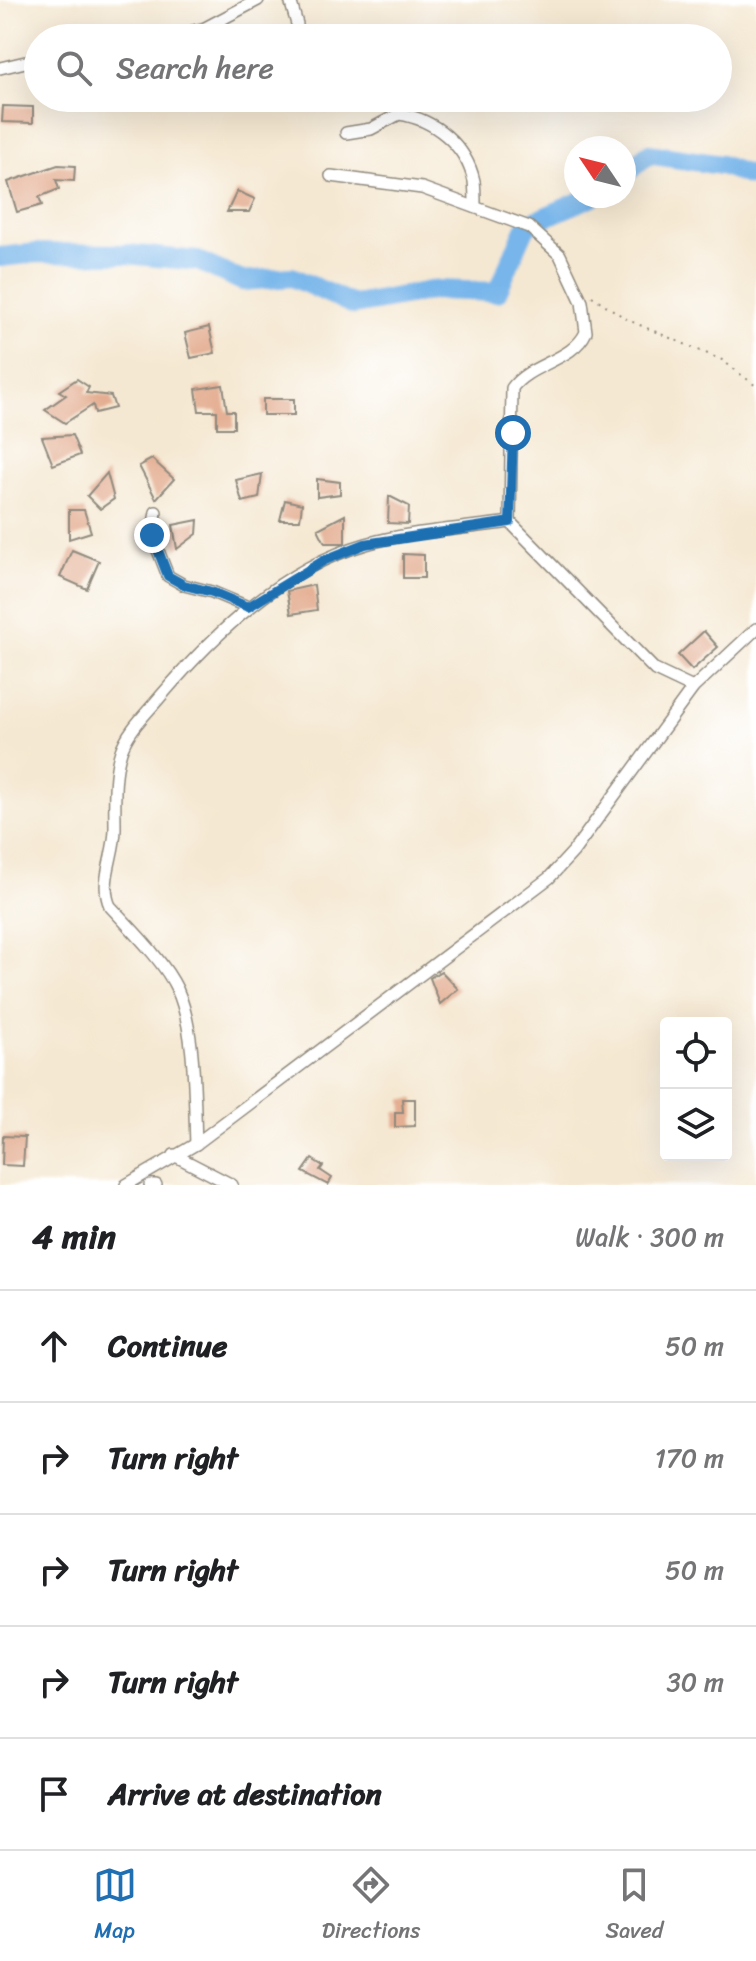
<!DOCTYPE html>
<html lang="en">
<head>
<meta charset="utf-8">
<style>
	body { margin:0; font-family:Sriracha,sans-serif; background:#f6f6f6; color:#202124 }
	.controls { position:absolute; right:24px; bottom:24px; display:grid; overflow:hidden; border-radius:8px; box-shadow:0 8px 32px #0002 }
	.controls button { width:72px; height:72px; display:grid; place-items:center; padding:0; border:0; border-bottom:2px solid #e0e0e0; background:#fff; color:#202124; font:40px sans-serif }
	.compass { position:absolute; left:564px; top:136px; width:72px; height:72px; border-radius:50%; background:#fff; box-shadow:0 8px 32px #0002; rotate:305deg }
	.stop { position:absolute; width:24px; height:24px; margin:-18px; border:6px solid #1f6fb2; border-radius:50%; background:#fff }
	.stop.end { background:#1f6fb2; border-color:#fff; box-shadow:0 2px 8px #0008 }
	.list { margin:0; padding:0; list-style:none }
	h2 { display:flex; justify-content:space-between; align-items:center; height:104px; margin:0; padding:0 32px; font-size:34px }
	h2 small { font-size:26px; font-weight:400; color:#757577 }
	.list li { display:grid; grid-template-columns:52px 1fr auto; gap:24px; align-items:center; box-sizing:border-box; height:112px; padding:0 32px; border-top:2px solid #e0e0e0 }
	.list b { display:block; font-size:30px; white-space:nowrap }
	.list em { font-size:26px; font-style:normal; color:#757577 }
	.icon { flex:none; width:44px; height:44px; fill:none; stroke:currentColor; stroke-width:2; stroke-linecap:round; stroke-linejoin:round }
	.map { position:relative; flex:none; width:756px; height:1185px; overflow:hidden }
	.search { position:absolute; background:#fff; box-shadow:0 8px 32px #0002; left:24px; right:24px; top:24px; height:88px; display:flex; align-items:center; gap:20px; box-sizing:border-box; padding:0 28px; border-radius:44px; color:#757577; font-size:30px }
	.sheet { height:664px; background:#fff }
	nav { display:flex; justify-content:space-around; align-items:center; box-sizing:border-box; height:112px; border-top:2px solid #e0e0e0; background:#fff; font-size:22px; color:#757577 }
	nav a { display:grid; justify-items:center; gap:4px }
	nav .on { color:#1f6fb2 }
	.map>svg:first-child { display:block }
</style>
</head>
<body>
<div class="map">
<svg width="756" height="1185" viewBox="0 0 756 1185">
	<rect width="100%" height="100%" fill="#fff"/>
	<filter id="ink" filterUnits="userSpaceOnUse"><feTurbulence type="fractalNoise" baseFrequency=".0125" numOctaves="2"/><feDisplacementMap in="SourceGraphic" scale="16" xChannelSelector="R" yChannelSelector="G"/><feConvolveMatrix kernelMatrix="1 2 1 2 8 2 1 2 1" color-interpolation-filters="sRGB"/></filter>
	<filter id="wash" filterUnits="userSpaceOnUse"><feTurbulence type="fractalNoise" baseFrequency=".006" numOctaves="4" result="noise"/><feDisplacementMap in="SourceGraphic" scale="32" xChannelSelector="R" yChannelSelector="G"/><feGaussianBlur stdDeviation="1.8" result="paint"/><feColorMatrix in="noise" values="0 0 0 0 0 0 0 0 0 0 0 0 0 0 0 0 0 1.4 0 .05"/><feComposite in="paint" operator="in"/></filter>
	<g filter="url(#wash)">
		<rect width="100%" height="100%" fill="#f5e8d2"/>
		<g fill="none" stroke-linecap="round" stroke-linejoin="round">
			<g stroke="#77b5ea" stroke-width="20">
				<polyline points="624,175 648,154 721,165 750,176 756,173"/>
				<polyline points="529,224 593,196"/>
				<polyline points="0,257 37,253 127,254 198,261 242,281 292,277 354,305 435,290 497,292 525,229"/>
			</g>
		</g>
		<g id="blocks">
			<g fill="#e4ae92">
				<polygon points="3,106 33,107 33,123 2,122"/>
				<polygon points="58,165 75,166 74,181 56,180 59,189 39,197 42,205 17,212 8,182"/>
				<polygon points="237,191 255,199 249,212 227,212"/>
				<polygon points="209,327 215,353 191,358 185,333"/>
				<polygon points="77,379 89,387 86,393 111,396 115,408 95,413 93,405 65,423 45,410 66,395 59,391"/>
				<polygon points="223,385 227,411 234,411 234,428 217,428 217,411 199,411 196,389"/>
				<rect x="263" y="399" width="31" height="16"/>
				<polygon points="72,435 80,455 53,465 42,437"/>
				<polygon points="152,459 174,479 156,499 139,466"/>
				<polygon points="107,473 114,499 100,509 87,496"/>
				<polygon points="262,474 259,498 242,502 236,480"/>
				<polygon points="317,479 340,482 340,494 317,497"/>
				<polygon points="389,496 409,506 408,524 388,523"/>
				<polygon points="285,500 302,504 300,520 280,520"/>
				<polygon points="69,510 84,510 91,532 69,539"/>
				<polygon points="345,515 345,543 325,543 318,529"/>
				<polygon points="198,520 197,534 177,549 173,525"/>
				<polygon points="72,550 99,561 87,589 60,577"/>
				<polygon points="403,554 424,555 424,578 403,578"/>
				<polygon points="314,585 317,610 291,614 287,591"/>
				<polygon points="704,631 718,647 692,670 678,655"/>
				<polygon points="441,971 458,989 440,1004 430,978"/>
				<polygon points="402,1099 415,1099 415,1126 395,1127 395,1112 403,1112"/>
				<polygon points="3,1136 25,1137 23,1166 2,1165"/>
				<polygon points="312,1159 323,1166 320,1170 332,1178 328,1185 303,1172"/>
			</g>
		</g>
	</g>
	<g filter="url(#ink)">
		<use href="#blocks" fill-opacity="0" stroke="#908a7e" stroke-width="2"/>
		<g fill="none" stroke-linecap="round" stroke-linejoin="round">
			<defs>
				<g id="minor">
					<polyline points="290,0 297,24"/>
					<polyline points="167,38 205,28 258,0"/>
					<polyline points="0,68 38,59"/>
					<path d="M346,133l25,-4 28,-15c35,5 67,31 75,67 1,8 1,18 1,26"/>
					<path d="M331,176l91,12 107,39 31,28 22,47 4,30c-13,29 -56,31 -74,56l-2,134"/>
					<polyline points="156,512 152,535 168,576 184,585 212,592 248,607"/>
					<path d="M196,1144c-2,-46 0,-113 -19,-155 -13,-28 -46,-60 -67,-83 -11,-24 5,-51 5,-77 0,-24 -2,-54 6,-78 7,-21 25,-37 39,-54 55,-64 122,-129 206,-153 46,-13 97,-15 144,-22l145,148 38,18"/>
					<polyline points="174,1155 232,1185"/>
					<polyline points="126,1185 196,1144 549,878 573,852 693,688 756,629"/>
					<polyline points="150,1185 156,1185"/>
				</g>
			</defs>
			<use href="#minor" stroke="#908a7e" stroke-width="14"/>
			<polyline stroke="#908a7e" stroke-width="2" stroke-dasharray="2 6" stroke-linecap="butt" points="592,296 628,320 722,360 756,386"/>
			<use href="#minor" stroke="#fff" stroke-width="11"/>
		</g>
	</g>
	<g fill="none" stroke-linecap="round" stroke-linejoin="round" filter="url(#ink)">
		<polyline stroke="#1f6fb2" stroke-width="10" points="152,535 168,576 184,585 212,592 248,607 325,560 365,544 510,522 513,433"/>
	</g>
</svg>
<div class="controls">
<button><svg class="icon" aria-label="locate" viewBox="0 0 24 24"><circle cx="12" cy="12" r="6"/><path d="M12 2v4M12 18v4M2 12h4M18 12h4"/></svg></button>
<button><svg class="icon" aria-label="layers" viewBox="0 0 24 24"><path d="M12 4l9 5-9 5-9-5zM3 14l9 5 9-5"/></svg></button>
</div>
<svg class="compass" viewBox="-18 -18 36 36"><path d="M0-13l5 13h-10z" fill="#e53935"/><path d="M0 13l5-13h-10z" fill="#757577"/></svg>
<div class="stop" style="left:513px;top:433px"></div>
<div class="stop end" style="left:152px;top:535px"></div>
<div class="search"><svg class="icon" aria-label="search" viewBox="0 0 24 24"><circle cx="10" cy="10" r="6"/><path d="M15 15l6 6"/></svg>Search here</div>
</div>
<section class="sheet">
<h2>4 min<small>Walk · 300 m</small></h2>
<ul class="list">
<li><svg class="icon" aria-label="ahead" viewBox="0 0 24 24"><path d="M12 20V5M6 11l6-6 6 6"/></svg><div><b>Continue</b></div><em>50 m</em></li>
<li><svg class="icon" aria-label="right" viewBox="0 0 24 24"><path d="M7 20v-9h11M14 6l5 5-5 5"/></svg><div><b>Turn right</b></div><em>170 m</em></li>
<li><svg class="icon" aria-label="right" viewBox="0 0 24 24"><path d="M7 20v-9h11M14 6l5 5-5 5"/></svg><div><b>Turn right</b></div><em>50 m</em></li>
<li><svg class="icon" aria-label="right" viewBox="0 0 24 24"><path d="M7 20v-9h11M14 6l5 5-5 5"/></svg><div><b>Turn right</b></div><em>30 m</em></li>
<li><svg class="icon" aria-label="arrive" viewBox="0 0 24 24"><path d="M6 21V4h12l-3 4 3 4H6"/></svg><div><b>Arrive at destination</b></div></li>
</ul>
</section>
<nav>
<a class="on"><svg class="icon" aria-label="map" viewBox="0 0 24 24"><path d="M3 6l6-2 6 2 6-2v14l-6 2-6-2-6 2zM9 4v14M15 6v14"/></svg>Map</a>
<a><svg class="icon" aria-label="directions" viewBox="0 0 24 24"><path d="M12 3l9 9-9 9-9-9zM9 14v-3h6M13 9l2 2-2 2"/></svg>Directions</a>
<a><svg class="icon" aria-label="saved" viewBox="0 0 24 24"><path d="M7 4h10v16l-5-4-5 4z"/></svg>Saved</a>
</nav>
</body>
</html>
